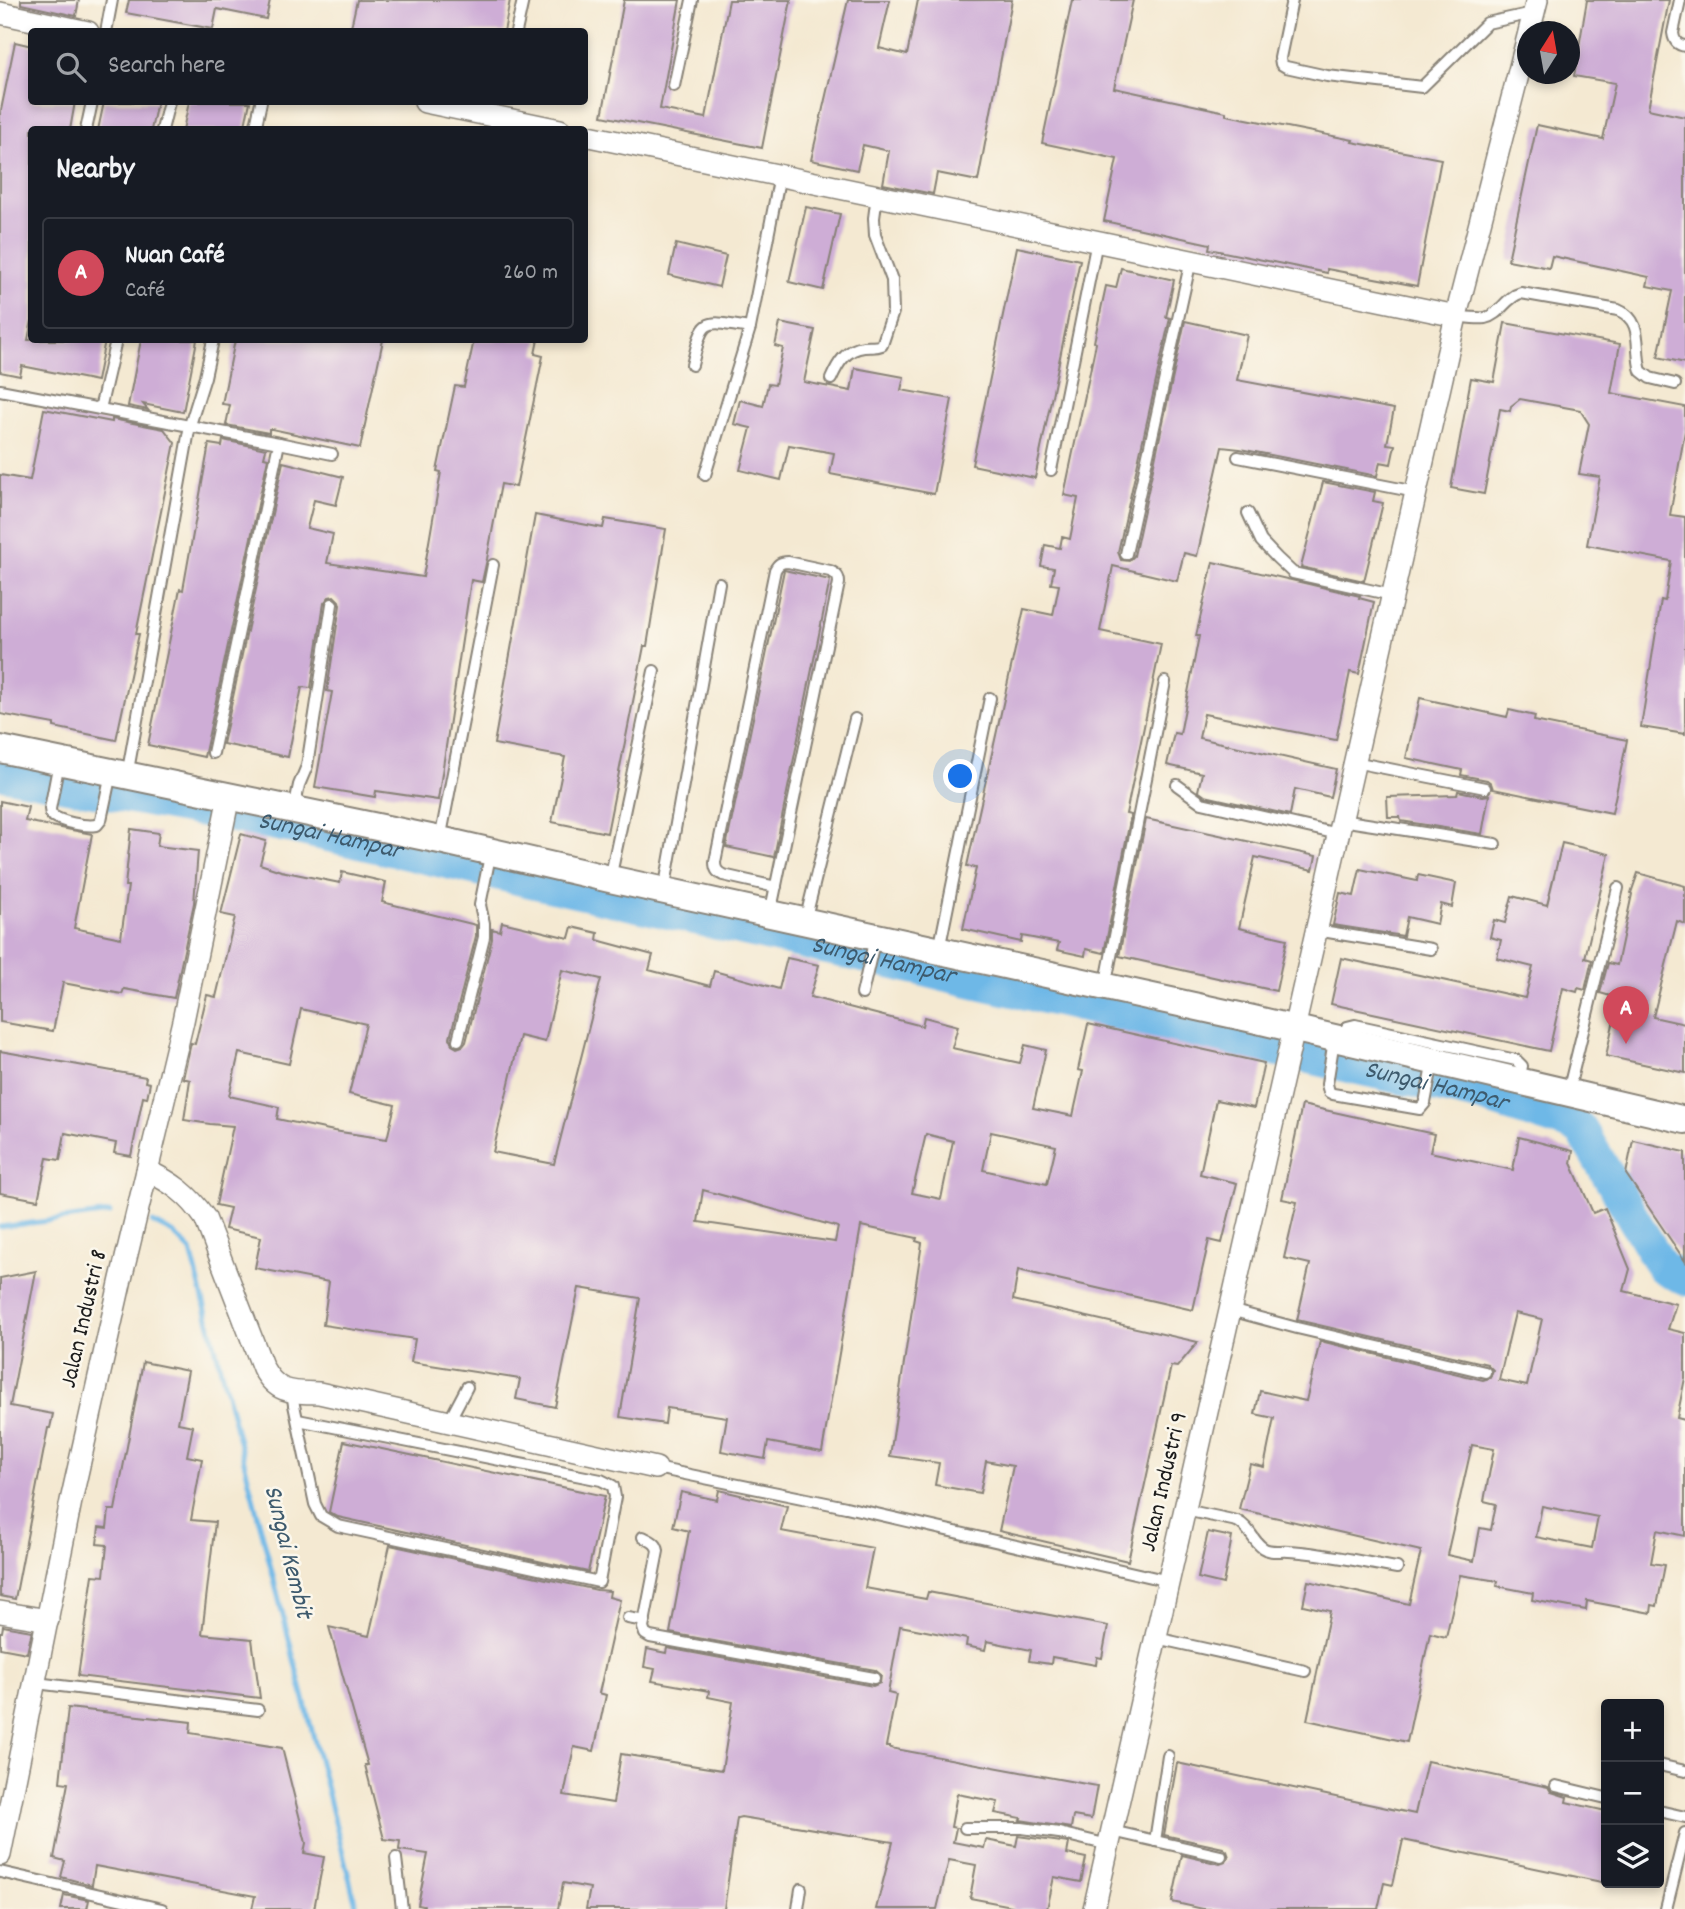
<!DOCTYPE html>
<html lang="en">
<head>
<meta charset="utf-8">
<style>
	body { margin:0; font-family:Dekko,sans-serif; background:#20242c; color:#f1f3f6 }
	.controls { position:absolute; right:21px; bottom:21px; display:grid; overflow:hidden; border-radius:7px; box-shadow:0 4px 10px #0003 }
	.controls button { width:63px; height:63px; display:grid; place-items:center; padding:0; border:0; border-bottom:2px solid #363941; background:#171b24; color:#f1f3f6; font:35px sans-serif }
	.compass { position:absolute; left:1517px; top:21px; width:63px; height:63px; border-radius:50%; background:#171b24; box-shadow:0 4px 10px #0003; rotate:11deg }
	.you { position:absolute; left:961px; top:777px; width:24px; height:24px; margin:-18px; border:5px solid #fff; border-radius:50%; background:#1a73e8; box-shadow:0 0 0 10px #1a73e833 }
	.badge { display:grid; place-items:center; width:46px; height:46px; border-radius:50%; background:#d1495b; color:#fff; font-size:23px; font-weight:700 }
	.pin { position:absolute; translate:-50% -58px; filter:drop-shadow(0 2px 4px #0008) }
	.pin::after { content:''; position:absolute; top:37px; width:24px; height:21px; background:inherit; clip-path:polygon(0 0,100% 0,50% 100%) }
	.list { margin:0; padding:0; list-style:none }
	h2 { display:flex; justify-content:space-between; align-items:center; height:91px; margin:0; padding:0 28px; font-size:30px }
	h2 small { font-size:23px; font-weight:400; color:#9ea1a6 }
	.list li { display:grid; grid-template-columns:46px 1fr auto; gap:21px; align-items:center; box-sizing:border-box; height:112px; margin:0 14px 14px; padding:0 14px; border:2px solid #363941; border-radius:7px }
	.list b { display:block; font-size:26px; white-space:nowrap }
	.list p { margin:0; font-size:23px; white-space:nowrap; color:#9ea1a6 }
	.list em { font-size:23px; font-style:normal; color:#9ea1a6 }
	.icon { flex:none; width:38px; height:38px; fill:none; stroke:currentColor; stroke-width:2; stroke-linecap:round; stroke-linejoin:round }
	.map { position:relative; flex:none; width:1685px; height:1909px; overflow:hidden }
	.search { position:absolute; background:#171b24; box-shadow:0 4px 10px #0003; left:28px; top:28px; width:560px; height:77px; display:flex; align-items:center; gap:18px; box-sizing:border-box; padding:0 24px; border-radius:7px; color:#9ea1a6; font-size:26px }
	.panel { position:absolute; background:#171b24; box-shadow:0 4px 10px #0003; left:28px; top:126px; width:560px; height:217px; border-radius:7px }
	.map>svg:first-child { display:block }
</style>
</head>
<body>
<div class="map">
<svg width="1685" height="1909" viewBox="0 0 1685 1909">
	<rect width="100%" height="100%" fill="#fbf7ec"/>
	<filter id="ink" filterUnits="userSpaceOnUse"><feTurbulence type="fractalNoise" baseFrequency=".0143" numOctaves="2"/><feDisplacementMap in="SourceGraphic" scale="14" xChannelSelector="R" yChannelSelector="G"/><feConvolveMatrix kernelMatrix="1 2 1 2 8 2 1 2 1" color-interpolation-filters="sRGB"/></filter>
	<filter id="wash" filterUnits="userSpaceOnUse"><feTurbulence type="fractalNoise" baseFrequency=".00686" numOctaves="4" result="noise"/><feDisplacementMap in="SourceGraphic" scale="28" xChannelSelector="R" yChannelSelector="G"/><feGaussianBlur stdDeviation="1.57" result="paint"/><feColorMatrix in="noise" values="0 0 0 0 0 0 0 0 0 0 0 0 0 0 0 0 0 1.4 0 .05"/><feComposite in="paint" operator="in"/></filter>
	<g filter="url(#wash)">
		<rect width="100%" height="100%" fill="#f4e9d2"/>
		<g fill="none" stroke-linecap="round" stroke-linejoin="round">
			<g stroke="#6eb8e7" stroke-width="5">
				<polyline points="153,1223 173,1233 191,1251 357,1909"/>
				<polyline points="0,1227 110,1213"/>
			</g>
			<path stroke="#6eb8e7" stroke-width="33" id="s1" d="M0,773l290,54 1190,269 100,32 82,139 23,12"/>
		</g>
		<g id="blocks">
			<g fill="#ceadd6" fill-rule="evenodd">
				<polygon points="21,0 79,0 76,16 21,4"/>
				<polygon points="129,0 270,0 266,19 217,9 213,29 126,13"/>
				<polygon points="357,0 510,0 504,32 350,32"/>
				<polygon points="624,0 680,0 660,109 706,118 729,0 791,0 762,148 602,116"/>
				<polygon points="848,0 890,0 879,48 907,55 918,0 1012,0 978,181 937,173 933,194 883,184 889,151 863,145 857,170 811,160"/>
				<polygon points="1072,0 1133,0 1114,88 1226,112 1226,115 1353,140 1352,142 1441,159 1417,286 1327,269 1327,273 1209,249 1210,244 1104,221 1117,159 1042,143"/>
				<polygon points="1587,0 1669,0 1648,109 1685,117 1685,363 1658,357 1672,291 1647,286 1649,277 1552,256 1549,268 1508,260 1537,125 1603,139 1615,83 1574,76"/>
				<polygon points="15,42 32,46 32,102 75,102 70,130 32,130 32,320 28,340 105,340 97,381 22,366 20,376 0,372 0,115"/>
				<polygon points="104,102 157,102 151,130 98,130"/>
				<polygon points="189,102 250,102 244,130 183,130"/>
				<polygon points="806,207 840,214 823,290 789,282"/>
				<polygon points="676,244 726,256 719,287 669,275"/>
				<polygon points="1017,247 1080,260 1035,478 972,465"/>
				<polygon points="1121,268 1174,280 1166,317 1170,318 1118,552 1121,560 1129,561 1134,556 1185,321 1247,335 1237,380 1394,409 1387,444 1395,445 1391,464 1380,462 1377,476 1240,449 1222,447 1197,556 1184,553 1177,581 1113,566 1100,631 1161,644 1126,814 1131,815 1104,953 1086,949 1085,956 1057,950 1059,943 1022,936 1021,942 963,929 976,868 967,866 1024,609 1053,615 1059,585 1051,584 1054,568 1041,566 1045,545 1060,548 1062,537 1070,539 1078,498 1064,495 1096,343 1094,342 1106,286 1116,288"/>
				<polygon points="780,323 815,330 804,382 851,391 855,368 904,377 901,390 952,399 934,494 830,474 834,453 789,445 781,480 740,470 751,428 734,424 740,400 763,406 768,384 775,385 783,348 775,346"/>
				<polygon points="1505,323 1620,344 1611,393 1685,407 1685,431 1670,515 1685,517 1685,734 1641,727 1661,600 1665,601 1671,561 1587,545 1600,477 1579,474 1589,424 1580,410 1520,399 1511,406 1510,411 1500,409 1484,494 1451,488 1471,378 1494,382"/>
				<polygon points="141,340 197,340 183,412 143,404 148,410 128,406"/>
				<polygon points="235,340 383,340 360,448 272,429 269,429 269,433 226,425 230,405 222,404"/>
				<polygon points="474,340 538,340 535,354 543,356 516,487 501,484 487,559 482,582 471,580 438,800 376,791 375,797 315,787 332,692 327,691 340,605 339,601 334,596 329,597 324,603 311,688 302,687 288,757 223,744 283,462 343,477 336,505 314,500 307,528 333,534 327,563 423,577 441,472 437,471 455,386 464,387"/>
				<polygon points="44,409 112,422 112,419 164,429 175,443 136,634 139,634 116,740 54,727 54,724 0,714 0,475 30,480"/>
				<polygon points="223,440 266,449 264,457 268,458 204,757 148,745 180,589 183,590 209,444 222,446"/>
				<polygon points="1323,482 1375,492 1373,501 1383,503 1364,581 1301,567"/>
				<polygon points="535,515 603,528 605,519 666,529 647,646 644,646 607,833 552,822 565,757 494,744"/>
				<polygon points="1213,562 1360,596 1359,598 1374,602 1359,674 1350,672 1336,740 1204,714 1199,738 1336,769 1330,797 1295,789 1290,815 1205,796 1198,791 1202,773 1167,765 1174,733 1180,734 1199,636 1196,636"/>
				<polygon points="784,570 830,580 774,857 726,847"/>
				<polygon points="1420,698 1507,717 1509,710 1535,716 1534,721 1627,740 1612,813 1493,789 1491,783 1487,780 1461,775 1462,770 1406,758"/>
				<polygon points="1458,791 1483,796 1489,795 1482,834 1401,821 1400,817 1388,817 1387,797 1457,795"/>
				<polygon points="0,801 28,807 25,821 92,834 74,928 121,938 128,886 125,886 131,829 159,833 157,846 198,851 194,903 174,998 124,989 122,994 63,983 53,1031 0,1022"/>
				<polygon points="1146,819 1316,856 1313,870 1255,857 1239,928 1287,939 1276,991 1119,956"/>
				<path d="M241,834l25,7 -6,23 21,7 59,12 2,-11 44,10 -4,20 94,23v11l-26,102 2,7 5,3 6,-2 3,-4 26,-103v-10l8,2 2,-9 67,16 3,-11 26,6 -1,7 56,15 -4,15 61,16 4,-15 65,18 8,-31 32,7 -9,32 112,29 2,-9 34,9 -6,22 68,15 5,-18 21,5 -13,58 40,8 10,-45 -5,-1 10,-46 176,39 -10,45 -38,-8 -16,74 37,9 -15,60 -13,-3 -16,70 -175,-40 -5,30 185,42 -21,25 -6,-1 -43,195 -129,-30 14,-65 -27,-5 -6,32 -45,-8 4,-22 -49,-7 32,-213 -6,-2 1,-3 -56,-12 -39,226 -54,-10 -3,17 -44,-8 6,-34 -60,-9 -2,16 -45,-7 20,-119 -61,-10 -24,119 -39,-8 4,-20 -109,-17 4,-23 -92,-14 6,-43 -74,-14 6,-31 -36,-8 5,-21 -14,-3 17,-79 -23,-2 -26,-4 6,-40 -7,-2 8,-35 4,1 12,-49 9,2 19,-80 -14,-3zM562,970l39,9 -47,185 -61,-12 27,-116 25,6zM301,1009l65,15 -17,70 46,11 -8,34 -53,-8 -57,-12 2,-12 -50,-11 10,-43 50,11zM991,1132l65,14 -9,38 -64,-14zM926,1134l27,7 -12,58 -29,-6zM703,1190l135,37 -3,15 -137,-20z"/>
				<polygon points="1562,843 1609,854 1585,958 1592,960 1585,990 1578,988 1577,992 1563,988 1549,1051 1331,1004 1341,958 1525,998 1533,967 1497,958 1501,940 1490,937 1494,920 1505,923 1512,896 1547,905"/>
				<polygon points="1360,869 1417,881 1418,875 1456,883 1452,907 1441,904 1437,924 1407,917 1403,936 1333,925 1340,893 1354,896"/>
				<polygon points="1638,873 1685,886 1685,924 1677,921 1653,1017 1685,1024 1685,1073 1606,1056 1616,1010 1612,1010 1614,997 1600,993 1608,963 1617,965 1632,894 1631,893"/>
				<polygon points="0,1051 146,1077 145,1082 150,1083 147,1098 143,1097 131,1156 114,1153 116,1143 65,1133 60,1160 47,1158 38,1200 0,1193"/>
				<path d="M1302,1105l132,29 -4,18 83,18 6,-33 54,14 -2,12 22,50 12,-5 25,61 -6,22 52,13 -8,25 17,4v45l-8,40 8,2v116l-28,-6 -6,33 14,2 -8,41 -5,-1 -1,8 -64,-12 -1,9 -54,-10 1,-7 -36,-7 1,-5 -38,-6 -14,62 -16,-4 -23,109 -100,-22 23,-109 -27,-6 5,-24 101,23 12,-53 -182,-42 11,-45 14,3 10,-49 -19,-4 5,-23 46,10 14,-60 163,39 7,-2 3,-8 -6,-6 -190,-44 13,-56 -26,-6 13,-56 -15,-3zM1515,1313l27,6 -15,67 -28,-6zM1472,1445l22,4 -10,52 12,3 -5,26 -11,-2 -6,33 -27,-6zM1542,1506l56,11 -6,31 -56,-11z"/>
				<polygon points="1633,1140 1685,1152 1685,1261 1626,1174"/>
				<polygon points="36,1271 10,1406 53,1414 50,1428 48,1428 15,1599 0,1596 0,1278"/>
				<polygon points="143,1362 188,1371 178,1423 193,1426 187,1456 202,1459 191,1520 215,1522 202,1634 252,1639 260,1698 78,1676 93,1575 104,1576 107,1545 97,1544 99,1527 107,1528 109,1510 115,1510"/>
				<polygon points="344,1441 605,1496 588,1572 338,1517 329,1512"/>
				<polygon points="719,1490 787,1506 781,1531 873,1548 865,1588 926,1599 928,1592 1108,1626 1102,1658 1097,1657 1096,1665 1052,1657 1051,1664 1029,1661 1031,1650 987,1641 985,1650 966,1646 967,1639 900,1626 888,1693 896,1695 886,1746 890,1746 890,1748 1097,1786 1091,1819 1073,1816 1071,1828 1020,1820 1021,1818 995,1813 998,1802 957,1794 951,1827 956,1828 953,1842 984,1848 986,1840 1016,1846 1018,1836 1069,1843 1067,1854 1086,1858 1081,1882 1054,1877 1047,1909 1011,1909 1012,1906 970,1898 976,1865 949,1860 937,1909 876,1909 893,1842 741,1817 737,1818 724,1909 586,1909 590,1888 563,1883 558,1909 424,1909 424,1906 418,1905 428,1854 399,1850 400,1841 384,1839 365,1765 368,1765 329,1627 369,1636 390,1545 597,1590 610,1591 609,1597 620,1600 599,1693 606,1695 594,1751 574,1747 564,1795 613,1803 621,1754 722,1770 733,1702 708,1697 709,1691 652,1681 655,1669 644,1667 647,1649 666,1653 667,1648 873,1686 880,1683 881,1675 875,1670 670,1633 689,1531 673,1527 681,1492 717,1500"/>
				<polygon points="1208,1532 1232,1537 1223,1584 1198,1578"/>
				<polygon points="3,1626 32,1631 27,1653 0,1648 0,1632 2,1632"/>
				<polygon points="68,1708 191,1722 190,1733 282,1748 306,1843 304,1853 324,1857 314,1909 252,1909 255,1896 95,1866 92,1885 61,1877 65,1861 54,1858 68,1783 60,1782"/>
				<polygon points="1427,1761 1548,1787 1551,1792 1567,1797 1566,1802 1606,1811 1606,1883 1403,1840 1393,1885 1384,1883 1378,1909 1203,1909 1172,1902 1182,1855 1220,1864 1226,1862 1229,1857 1227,1851 1223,1848 1164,1835 1177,1763 1415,1814"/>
				<polygon points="64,1895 89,1900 87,1909 61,1909"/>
			</g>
		</g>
	</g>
	<g filter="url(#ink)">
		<use href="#blocks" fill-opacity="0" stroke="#888277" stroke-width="2"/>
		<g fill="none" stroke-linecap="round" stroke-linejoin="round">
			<defs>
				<g id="service">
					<polyline points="1292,0 1280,58 1281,64 1286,67 1327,76 1422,87 1487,23 1533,13"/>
					<path d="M1680,0l-7,33c1,8 4,12 12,13"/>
					<polyline points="106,32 112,0"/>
					<polyline points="516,32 523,0"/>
					<polyline points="674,86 692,0"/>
					<polyline points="86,130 92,102"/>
					<polyline points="162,130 169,102"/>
					<polyline points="255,130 261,102"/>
					<path d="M1456,316c9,1 20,3 29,2 15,-3 21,-21 36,-25l97,17c27,11 16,39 23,61l9,7 25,6"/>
					<path d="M692,365c12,-48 10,-45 58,-37l30,-153"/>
					<path d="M831,379c7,-16 15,-30 33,-32 8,-1 11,1 18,-2l11,-33 -1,-32 -17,-45 -1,-17 3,-23"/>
					<polyline points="0,390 279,443 213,753"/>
					<polyline points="100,409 116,340"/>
					<polyline points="279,443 332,454"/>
					<polyline points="1238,457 1416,492"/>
					<polyline points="1051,470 1097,241"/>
					<polyline points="705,475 750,328"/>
					<polyline points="1248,513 1261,541 1277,558 1293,573 1392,595"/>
					<polyline points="1126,554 1191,260"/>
					<path d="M59,762l-9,47 1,6c11,7 33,12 46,10l4,-5 10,-47"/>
					<polyline points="1354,762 1485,788"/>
					<polyline points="127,776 190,425 205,377 213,340"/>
					<polyline points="1177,785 1202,803 1338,834"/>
					<polyline points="294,809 299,785 307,766 309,753 332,604"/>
					<polyline points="1341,820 1495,844"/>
					<polyline points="440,840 493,565"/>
					<polyline points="610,879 654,671"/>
					<polyline points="664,891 719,583"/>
					<path d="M770,914l69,-331c0,-6 -2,-9 -9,-12l-42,-9c-7,0 -10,2 -13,8l-60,292c0,7 2,10 8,13l53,12"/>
					<polyline points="805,921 855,719"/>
					<polyline points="1316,930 1431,949"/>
					<polyline points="939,950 990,698"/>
					<polyline points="1105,987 1165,682"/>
					<polyline points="862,994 875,938"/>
					<polyline points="458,1040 484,937 484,923 480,905 491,851"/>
					<polyline points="1334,1040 1327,1084 1329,1092 1333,1094 1420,1109 1425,1103 1433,1061"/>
					<polyline points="1343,1040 1347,1027 1355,1025 1516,1060 1522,1066 1519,1081"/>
					<polyline points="1568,1092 1618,888"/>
					<polyline points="1230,1310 1297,1328 1485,1372"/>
					<polyline points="292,1392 294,1405 315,1504 321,1516 338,1526 599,1582 615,1497 613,1486 601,1480 298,1420"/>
					<polyline points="448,1423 467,1387"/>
					<polyline points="656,1468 846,1507 1169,1581"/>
					<path d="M1185,1510l52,11c14,7 15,20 26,27 7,5 18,2 26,3 35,2 73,11 108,17"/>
					<path d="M643,1537c8,4 14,6 15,14l-15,77 2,6 5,3 224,41"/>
					<polyline points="628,1618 645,1621"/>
					<polyline points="1156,1638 1305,1671"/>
					<polyline points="36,1683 258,1710"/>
					<polyline points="1659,1765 1685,1771"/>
					<polyline points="1556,1786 1606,1798"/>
					<polyline points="1659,1811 1685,1817"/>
					<polyline points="965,1828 1022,1828 1059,1833 1109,1845"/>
					<polyline points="1112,1831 1221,1856"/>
					<polyline points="1155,1841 1168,1756"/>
					<polyline points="396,1858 402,1909"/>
					<polyline points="0,1872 162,1909"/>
					<polyline points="798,1909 801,1889"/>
					<polyline points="1666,1909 1685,1833"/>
				</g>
				<g id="minor">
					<polyline points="0,13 88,32"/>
					<polyline points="1529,32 1537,0"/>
					<polyline points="425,102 560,130"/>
					<polyline points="584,135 1456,316"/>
					<path d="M147,1171c25,11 42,24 58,47l58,150c14,26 29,24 56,25l337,75"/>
					<polyline points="0,1612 48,1620"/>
					<polyline points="0,1855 71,1501 121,1279 183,1021 229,796"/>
					<polyline points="1094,1909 1456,316 1528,36"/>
				</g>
				<polyline id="tertiary" points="0,749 440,840 610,879 1253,1019 1685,1120"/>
			</defs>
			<use href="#service" stroke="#888277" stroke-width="14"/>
			<use href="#minor" stroke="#888277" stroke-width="24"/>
			<use href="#tertiary" stroke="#888277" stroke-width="30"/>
			<use href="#service" stroke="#fff" stroke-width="10"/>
			<use href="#minor" stroke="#fff" stroke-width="21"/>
			<use href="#tertiary" stroke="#fff" stroke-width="26"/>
		</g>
	</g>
	<g text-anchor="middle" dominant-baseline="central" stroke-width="5" stroke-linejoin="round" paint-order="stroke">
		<g font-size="24" fill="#1c1c1c" stroke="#fbf7ec">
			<text transform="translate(85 1319) rotate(-77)">Jalan Industri 8</text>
			<text transform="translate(1165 1482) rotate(-77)">Jalan Industri 9</text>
		</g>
		<g font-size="26" font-style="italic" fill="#3d5a6d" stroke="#fbf7ec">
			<text stroke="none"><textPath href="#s1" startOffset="336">Sungai Hampar</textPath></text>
			<text stroke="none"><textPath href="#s1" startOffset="903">Sungai Hampar</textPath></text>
			<text stroke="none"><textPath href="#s1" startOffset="1470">Sungai Hampar</textPath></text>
			<text transform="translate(287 1552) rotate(76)">Sungai Kembit</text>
		</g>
	</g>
</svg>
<div class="controls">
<button>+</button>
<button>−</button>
<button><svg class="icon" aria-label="layers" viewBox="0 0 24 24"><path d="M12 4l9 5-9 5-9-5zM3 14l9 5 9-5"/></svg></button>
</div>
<svg class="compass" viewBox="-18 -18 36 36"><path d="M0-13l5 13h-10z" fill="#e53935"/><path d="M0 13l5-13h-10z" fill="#9ea1a6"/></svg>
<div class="you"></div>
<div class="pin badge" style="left:1626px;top:1044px">A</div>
<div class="search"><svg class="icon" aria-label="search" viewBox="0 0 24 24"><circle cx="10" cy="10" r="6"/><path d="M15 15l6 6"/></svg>Search here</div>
<section class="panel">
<h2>Nearby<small></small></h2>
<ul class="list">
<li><span class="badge">A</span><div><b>Nuan Café</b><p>Café</p></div><em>260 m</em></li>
</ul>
</section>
</div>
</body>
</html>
